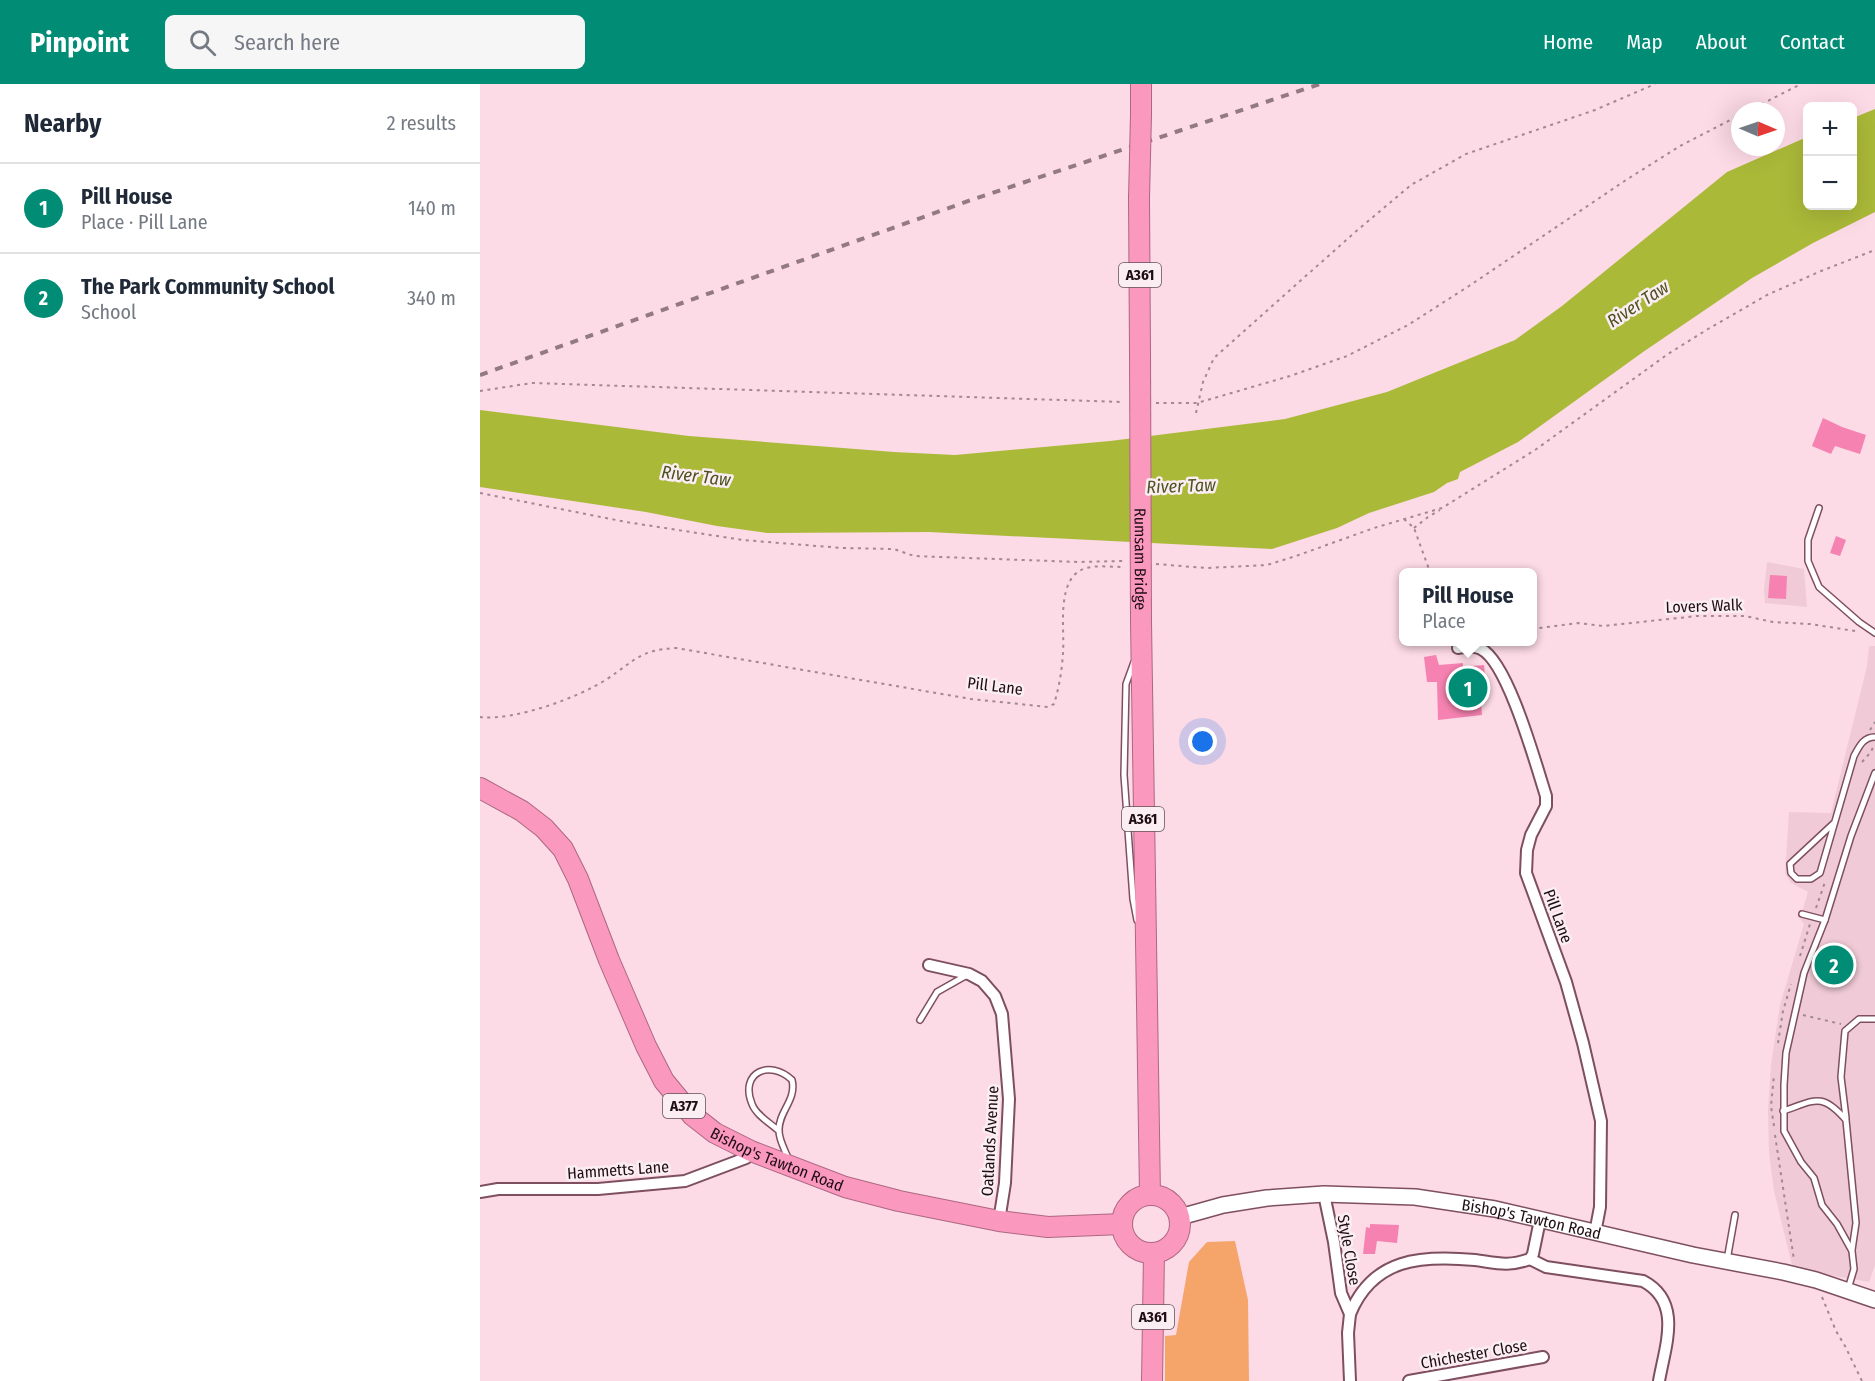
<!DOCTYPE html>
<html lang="en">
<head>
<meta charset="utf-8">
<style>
	body { margin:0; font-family:"Fira Sans Condensed",sans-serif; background:#f6f6f7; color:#1f2937 }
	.controls { position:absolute; right:18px; top:18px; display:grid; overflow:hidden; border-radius:9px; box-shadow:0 6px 24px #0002 }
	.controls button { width:54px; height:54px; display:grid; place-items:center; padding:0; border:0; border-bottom:2px solid #e0e1e3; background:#fff; color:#1f2937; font:30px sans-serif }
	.compass { position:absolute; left:1251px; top:18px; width:54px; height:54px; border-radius:50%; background:#fff; box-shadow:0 6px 24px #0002; rotate:92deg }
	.you { position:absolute; left:723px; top:658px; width:21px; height:21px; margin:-15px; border:4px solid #fff; border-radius:50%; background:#1a73e8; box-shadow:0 0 0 9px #1a73e833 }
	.badge { display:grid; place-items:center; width:39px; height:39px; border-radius:50%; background:#008c75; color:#fff; font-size:20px; font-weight:700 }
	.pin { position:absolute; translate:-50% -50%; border:3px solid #fff; box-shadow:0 2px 6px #0006 }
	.popup { position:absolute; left:919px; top:484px; width:138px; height:78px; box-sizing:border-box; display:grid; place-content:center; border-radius:9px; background:#fff; filter:drop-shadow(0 2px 4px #0005); font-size:20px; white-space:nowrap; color:#747a83 }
	.popup b { font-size:22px; color:#1f2937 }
	.popup::after { content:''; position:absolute; left:50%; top:100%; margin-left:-12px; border:12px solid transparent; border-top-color:#fff }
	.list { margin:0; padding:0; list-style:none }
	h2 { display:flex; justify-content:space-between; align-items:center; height:78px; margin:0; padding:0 24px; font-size:26px }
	h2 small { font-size:20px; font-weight:400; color:#747a83 }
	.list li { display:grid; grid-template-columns:39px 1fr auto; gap:18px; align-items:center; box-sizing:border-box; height:90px; padding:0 24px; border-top:2px solid #e0e1e3 }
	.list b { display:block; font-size:22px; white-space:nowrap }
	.list p { margin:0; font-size:20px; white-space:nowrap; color:#747a83 }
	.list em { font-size:20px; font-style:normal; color:#747a83 }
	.icon { flex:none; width:33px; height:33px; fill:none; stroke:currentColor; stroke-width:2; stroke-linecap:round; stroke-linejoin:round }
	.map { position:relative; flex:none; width:1395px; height:1297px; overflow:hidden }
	header { display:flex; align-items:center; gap:36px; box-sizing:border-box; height:84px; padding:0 30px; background:#008c75; color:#fff }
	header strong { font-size:28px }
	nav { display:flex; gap:33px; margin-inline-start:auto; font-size:21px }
	.search { width:420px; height:54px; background:#f6f6f7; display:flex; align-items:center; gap:15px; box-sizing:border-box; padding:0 21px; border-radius:9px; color:#747a83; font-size:22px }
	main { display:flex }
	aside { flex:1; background:#fff }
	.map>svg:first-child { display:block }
</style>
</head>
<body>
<header>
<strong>Pinpoint</strong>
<div class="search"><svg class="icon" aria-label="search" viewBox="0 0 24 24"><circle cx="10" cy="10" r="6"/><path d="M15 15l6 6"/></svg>Search here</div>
<nav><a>Home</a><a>Map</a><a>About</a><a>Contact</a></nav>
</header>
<main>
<aside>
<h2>Nearby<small>2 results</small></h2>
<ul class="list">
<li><span class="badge">1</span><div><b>Pill House</b><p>Place · Pill Lane</p></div><em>140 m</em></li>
<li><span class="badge">2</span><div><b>The Park Community School</b><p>School</p></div><em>340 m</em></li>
</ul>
</aside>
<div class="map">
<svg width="1395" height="1297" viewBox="0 0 1395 1297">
	<rect width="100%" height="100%" fill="#fcdae6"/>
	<g fill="#f0cad7">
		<polygon points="1287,478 1324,485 1327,523 1285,519 1284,506"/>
		<polygon points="1389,562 1395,562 1395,1181 1389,1198 1313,1185 1294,1107 1289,1069 1288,1026 1291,981 1300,921 1324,840 1320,835 1328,808 1311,799 1305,789 1309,728 1351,729 1387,582"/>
	</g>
	<polygon fill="#f5a46a" points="755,1157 768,1216 769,1297 685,1297 685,1252 696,1251 709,1178 727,1158"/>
	<polygon fill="#abb939" points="1395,25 1395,128 1333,159 1272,194 1163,268 1038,358 980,388 978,395 967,399 954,408 889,429 857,444 792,465 449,448 287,449 237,442 166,428 0,403 0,326 209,352 414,368 475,371 630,357 805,335 907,308 1035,256 1082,222 1247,88 1327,53 1328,122 1372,122 1373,34"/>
	<g fill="#f582b0">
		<polygon points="1343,334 1362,343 1386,351 1380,370 1355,362 1351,370 1332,362"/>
		<polygon points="1356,452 1366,456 1360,472 1350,469"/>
		<polygon points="1290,491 1307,492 1306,515 1288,514"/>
		<polygon points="956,571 959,581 983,579 983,583 1004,581 1007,616 1001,617 1002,631 958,636 957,598 947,598 944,573"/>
		<polygon points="890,1140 919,1141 917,1159 897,1157 895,1170 883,1170 886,1143 890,1144"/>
	</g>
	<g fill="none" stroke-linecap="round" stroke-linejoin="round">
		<defs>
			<g id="lane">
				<polyline points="1339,424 1328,456 1328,477 1339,503 1379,538 1395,549"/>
				<polyline points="654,578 646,600 644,691 653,815 657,836"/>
				<path d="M1354,739l-44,41 1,9 6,6h14l9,-6 34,-117c5,-9 9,-19 21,-19"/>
				<polyline points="1322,830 1345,836"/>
				<polyline points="440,936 457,908 487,891"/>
				<path d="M1303,1027c31,-10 38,-20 63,9l10,103 -4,27"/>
				<polyline points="1366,1034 1361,993 1365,947 1379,935 1395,935"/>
				<path d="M299,1047c-9,-8 -23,-16 -27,-27 -13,-32 18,-45 40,-24 5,20 -14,32 -13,51 0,9 6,19 9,27"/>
				<polyline points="1247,1176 1255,1131"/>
				<polyline points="1368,1205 1374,1185 1372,1167 1357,1140 1342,1121 1334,1094 1321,1078 1304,1047 1304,1001 1306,969 1324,889 1345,836 1371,752 1395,689"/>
			</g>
			<g id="street">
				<path d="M978,564c7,-1 16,-3 23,1 27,13 55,116 65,147v10l-15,29 -4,15 -1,23 40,109 17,61 18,78 -1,86 -5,26"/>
				<polyline points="449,881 489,890 502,897 515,912 522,930 529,1015 525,1099 519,1137"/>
				<polyline points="0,1108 18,1105 118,1105 205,1097 266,1074 271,1067"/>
				<polyline points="844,1110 854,1158 861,1209 870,1230 868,1249 870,1297"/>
				<path d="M1050,1175l16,8 97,14c40,21 22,65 16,100"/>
				<path d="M870,1230c23,-56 71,-59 125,-54 22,3 33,7 55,-1l3,-5 7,-34"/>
				<polyline points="929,1297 1063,1273"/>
			</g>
			<g id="secondary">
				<path id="s1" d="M700,1133l43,-12 44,-7 57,-4 91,3 80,12 198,46 90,17 33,8 59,20"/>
			</g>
			<g id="highway">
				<polyline points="661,31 661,0"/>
				<polyline points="659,114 660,268"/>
				<polyline points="661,538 670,1111"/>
				<path id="s2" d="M0,704l42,23 22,17 19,21 15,30 31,81 37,86 18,35 28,34 23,18 36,18 94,36 54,14 100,20 49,6 74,-3"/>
				<circle cx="671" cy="1140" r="29"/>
				<polyline points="672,1297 674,1169"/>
			</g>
		</defs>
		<use href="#lane" stroke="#7e4f61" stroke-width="8"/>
		<use href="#street" stroke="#7e4f61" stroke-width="14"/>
		<use href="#secondary" stroke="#7e4f61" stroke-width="18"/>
		<use href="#highway" stroke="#ae6782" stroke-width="22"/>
		<g stroke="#a38791" stroke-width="2" stroke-dasharray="3 4.5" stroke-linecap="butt">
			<polyline points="1268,27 1321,0"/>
			<polyline points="0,307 52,299 643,318"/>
			<polyline points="676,319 717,319 810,292 867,272 928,241 989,202 1146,96 1200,62 1260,31"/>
			<polyline points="716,329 723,298 734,274 874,149 931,101 986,70 1115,26 1175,0"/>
			<polyline points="0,409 146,438 263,456 362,464 414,465 434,472 598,478 643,477"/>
			<polyline points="924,435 934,444 950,488"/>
			<polyline points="934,444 948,433 960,426"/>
			<polyline points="676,480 726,484 787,481 816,472 894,444 962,424 1055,366 1188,270 1228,245 1287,211 1341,187 1395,166"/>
			<polyline points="1052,545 1098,539 1123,542 1217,532 1265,532 1293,538 1330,540 1375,547"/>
			<path d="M0,633c34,4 98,-19 127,-38 29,-19 32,-29 69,-31l295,51 77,8 6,-3c5,-16 8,-34 9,-51 2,-24 -8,-76 23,-85 12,-3 26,-1 38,-1"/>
			<polyline points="1390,646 1395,638"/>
			<polyline points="1382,678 1391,668 1393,663"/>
			<polyline points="1336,824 1345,798"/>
			<polyline points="1320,872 1330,840"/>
			<polyline points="1323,931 1361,940"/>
			<polyline points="1298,959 1303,927 1311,900"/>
			<polyline points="1294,1042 1291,1022 1294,991"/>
			<polyline points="1295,1051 1314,1176"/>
			<polyline points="1342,1213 1356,1247 1365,1262 1382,1297"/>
		</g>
		<use href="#lane" stroke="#fff" stroke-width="5"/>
		<use href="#street" stroke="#fff" stroke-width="10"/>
		<use href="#secondary" stroke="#fff" stroke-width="15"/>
		<use href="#highway" stroke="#fb98be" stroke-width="20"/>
		<polyline stroke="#937983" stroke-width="4" stroke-dasharray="8 8" stroke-linecap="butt" points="0,291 494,115 840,0"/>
		<defs>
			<g id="highway-bridge">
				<polyline points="659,114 661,31"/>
				<path id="s3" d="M660,268l1,270"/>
			</g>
		</defs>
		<use href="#highway-bridge" stroke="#ae6782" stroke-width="22" stroke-linecap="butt"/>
		<use href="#highway-bridge" stroke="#fb98be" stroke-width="20"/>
	</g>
	<g text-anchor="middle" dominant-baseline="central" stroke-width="5" stroke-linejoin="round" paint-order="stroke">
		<g fill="#faeef2" stroke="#615057" stroke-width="1.5">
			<rect x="639" y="179" width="42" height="24" rx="4.5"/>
			<rect x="642" y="723" width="42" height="24" rx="4.5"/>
			<rect x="183" y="1010" width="42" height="24" rx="4.5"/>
			<rect x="652" y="1221" width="42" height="24" rx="4.5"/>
		</g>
		<g font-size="15" font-weight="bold" fill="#1f0d14">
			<text x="660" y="191">A361</text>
			<text x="663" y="735">A361</text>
			<text x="204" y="1022">A377</text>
			<text x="673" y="1233">A361</text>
		</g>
		<g font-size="16" fill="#1f0d14" stroke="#faeef2">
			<text stroke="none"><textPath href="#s3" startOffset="207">Rumsam Bridge</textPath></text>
			<text transform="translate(1224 522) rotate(-2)">Lovers Walk</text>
			<text transform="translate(515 602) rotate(7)">Pill Lane</text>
			<text transform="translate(1078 832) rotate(70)">Pill Lane</text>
			<text transform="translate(510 1057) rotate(-87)">Oatlands Avenue</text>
			<text stroke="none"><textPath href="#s2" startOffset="498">Bishop's Tawton Road</textPath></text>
			<text transform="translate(138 1086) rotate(-4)">Hammetts Lane</text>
			<text stroke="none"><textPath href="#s1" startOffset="356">Bishop's Tawton Road</textPath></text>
			<text transform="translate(869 1166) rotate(80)">Style Close</text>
			<text transform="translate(994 1270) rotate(-10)">Chichester Close</text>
		</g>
		<g font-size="18" font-style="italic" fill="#4c5221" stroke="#faeef2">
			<text transform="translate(1158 220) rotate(-33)">River Taw</text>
			<text transform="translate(216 392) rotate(7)">River Taw</text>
			<text transform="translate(701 402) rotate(-2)">River Taw</text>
		</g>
	</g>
</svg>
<div class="controls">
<button>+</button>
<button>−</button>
</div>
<svg class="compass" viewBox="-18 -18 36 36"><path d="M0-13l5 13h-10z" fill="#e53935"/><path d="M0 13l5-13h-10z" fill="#747a83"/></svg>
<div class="you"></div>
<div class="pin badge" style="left:988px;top:604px">1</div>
<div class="popup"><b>Pill House</b>Place</div>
<div class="pin badge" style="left:1354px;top:881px">2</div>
</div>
</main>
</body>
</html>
